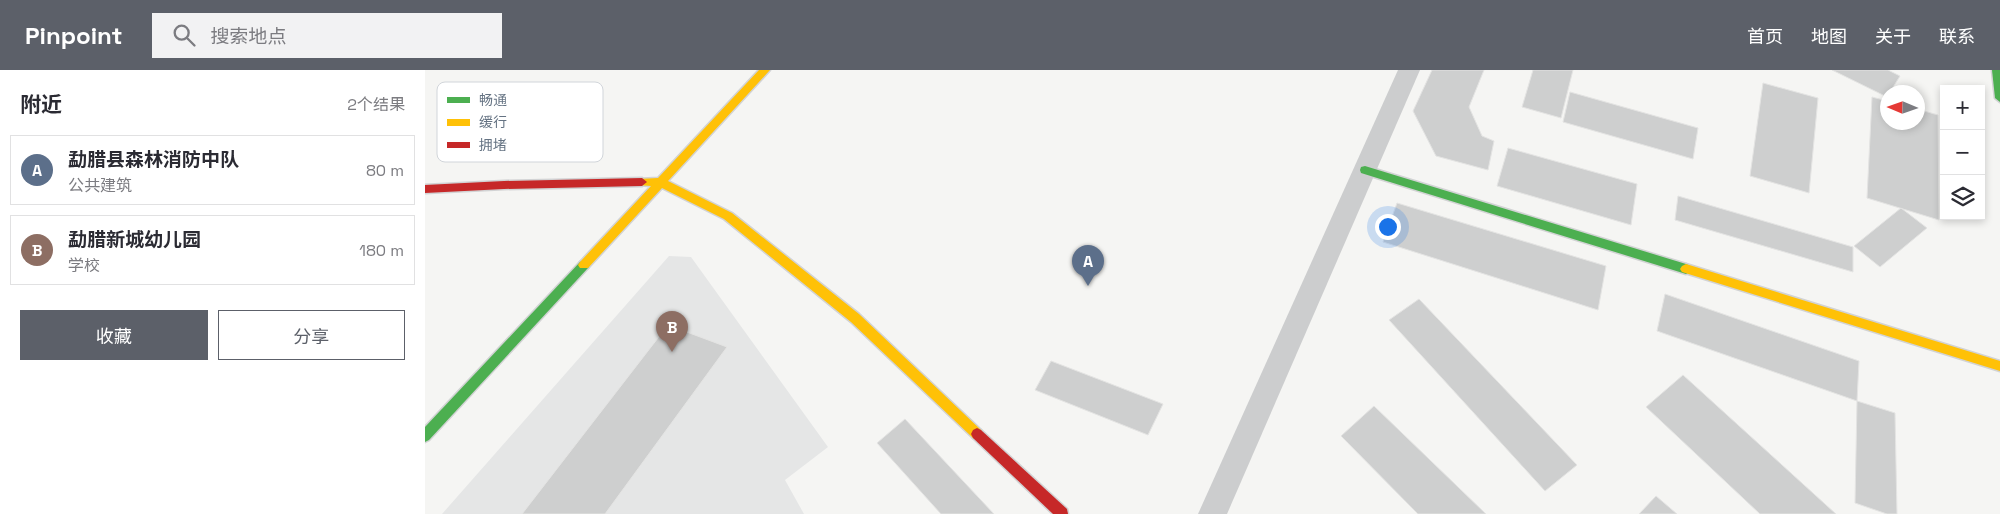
<!DOCTYPE html>
<html lang="zh">
<head>
<meta charset="utf-8">
<style>
	body { margin:0; font-family:"Space Grotesk","Noto Sans SC",sans-serif; background:#f2f2f3; color:#2b2b33 }
	.controls { position:absolute; right:15px; top:15px; display:grid; overflow:hidden; border-radius:0px; box-shadow:0 2px 8px #0003 }
	.controls button { width:45px; height:45px; display:grid; place-items:center; padding:0; border:0; border-bottom:1px solid #e1e1e2; background:#fff; color:#2b2b33; font:25px sans-serif }
	.compass { position:absolute; left:1455px; top:15px; width:45px; height:45px; border-radius:50%; background:#fff; box-shadow:0 2px 8px #0003; rotate:272deg }
	.you { position:absolute; left:962px; top:156px; width:18px; height:18px; margin:-12px; border:4px solid #fff; border-radius:50%; background:#1a73e8; box-shadow:0 0 0 8px #1a73e833 }
	.badge { display:grid; place-items:center; width:32px; height:32px; border-radius:50%; background:#5c6069; color:#fff; font-size:16px; font-weight:700 }
	.pin { position:absolute; translate:-50% -41px; filter:drop-shadow(0 1px 2px #0008) }
	.pin::after { content:''; position:absolute; top:26px; width:18px; height:15px; background:inherit; clip-path:polygon(0 0,100% 0,50% 100%) }
	.list { margin:0; padding:0; list-style:none }
	h2 { display:flex; justify-content:space-between; align-items:center; height:65px; margin:0; padding:0 20px; font-size:21px }
	h2 small { font-size:16px; font-weight:400; color:#7c7c81 }
	.list li { display:grid; grid-template-columns:32px 1fr auto; gap:15px; align-items:center; box-sizing:border-box; height:70px; margin:0 10px 10px; padding:0 10px; border:1px solid #e1e1e2; border-radius:0px }
	.list b { display:block; font-size:19px; white-space:nowrap }
	.list p { margin:0; font-size:16px; white-space:nowrap; color:#7c7c81 }
	.list em { font-size:16px; font-style:normal; color:#7c7c81 }
	.actions { display:flex; gap:10px; padding:15px 20px }
	.actions a { flex:1; padding:11px 0; border:1px solid #5c6069; border-radius:0px; text-align:center; font-size:18px; color:#5c6069 }
	.actions .main { background:#5c6069; color:#fff }
	.icon { flex:none; width:28px; height:28px; fill:none; stroke:currentColor; stroke-width:2; stroke-linecap:round; stroke-linejoin:round }
	.map { position:relative; flex:none; width:1575px; height:444px; overflow:hidden }
	header { display:flex; align-items:center; gap:30px; box-sizing:border-box; height:70px; padding:0 25px; background:#5c6069; color:#fff }
	header strong { font-size:24px }
	nav { display:flex; gap:28px; margin-inline-start:auto; font-size:18px }
	.search { width:350px; height:45px; background:#f2f2f3; display:flex; align-items:center; gap:12px; box-sizing:border-box; padding:0 18px; border-radius:0px; color:#7c7c81; font-size:19px }
	main { display:flex }
	aside { flex:1; background:#fff }
	.map>svg:first-child { display:block }
</style>
</head>
<body>
<header>
<strong>Pinpoint</strong>
<div class="search"><svg class="icon" aria-label="search" viewBox="0 0 24 24"><circle cx="10" cy="10" r="6"/><path d="M15 15l6 6"/></svg>搜索地点</div>
<nav><a>首页</a><a>地图</a><a>关于</a><a>联系</a></nav>
</header>
<main>
<aside>
<h2>附近<small>2个结果</small></h2>
<ul class="list">
<li><span class="badge" style="background:#5c6f8a">A</span><div><b>勐腊县森林消防中队</b><p>公共建筑</p></div><em>80 m</em></li>
<li><span class="badge" style="background:#8d6e63">B</span><div><b>勐腊新城幼儿园</b><p>学校</p></div><em>180 m</em></li>
</ul>
<div class="actions"><a class="main">收藏</a><a>分享</a></div>
</aside>
<div class="map">
<svg width="1575" height="444" viewBox="0 0 1575 444">
	<rect width="100%" height="100%" fill="#f5f5f3"/>
	<polygon fill="#e5e6e6" points="244,186 266,187 403,377 360,410 379,444 17,444"/>
	<g fill="#cecfcf" stroke="#e4e4e3">
		<polygon points="1007,0 1059,0 1044,37 1057,66 1069,71 1063,100 1011,86 988,41"/>
		<polygon points="1108,0 1148,0 1136,48 1097,37"/>
		<polygon points="1407,0 1463,0 1475,6 1465,22 1462,22 1462,27"/>
		<polygon points="1338,13 1393,28 1384,123 1325,106"/>
		<polygon points="1145,22 1273,58 1268,89 1138,52"/>
		<polygon points="1447,27 1462,31 1462,52 1492,52 1492,39 1513,45 1514,150 1442,128"/>
		<polygon points="1083,78 1212,114 1206,155 1072,116"/>
		<polygon points="1253,126 1428,177 1428,202 1250,150"/>
		<polygon points="972,133 1181,196 1173,240 958,172"/>
		<polygon points="1476,138 1502,158 1455,197 1429,176"/>
		<polygon points="1240,224 1434,291 1432,331 1232,261"/>
		<polygon points="994,229 1152,395 1120,421 964,250"/>
		<polygon points="243,255 302,277 180,444 97,444"/>
		<polygon points="626,291 738,334 723,365 610,320"/>
		<polygon points="1258,305 1411,444 1335,444 1221,337"/>
		<polygon points="1432,331 1470,343 1472,444 1462,444 1430,433"/>
		<polygon points="949,336 1061,444 993,444 916,366"/>
		<polygon points="480,349 569,444 516,444 452,373"/>
		<polygon points="1231,426 1252,444 1214,444"/>
	</g>
	<g fill="none" stroke-linecap="round" stroke-linejoin="round">
		<defs>
			<g id="fast">
				<polygon points="1567,0 1575,0 1575,32 1570,28"/>
				<polygon points="940,96 1261,194 1265,196 1267,199 1265,202 1261,204 936,103 935,100 936,97"/>
				<polygon points="159,190 163,192 165,195 163,198 4,370 0,372 0,357 155,192"/>
			</g>
			<g id="slow">
				<polygon points="334,0 345,0 243,111 307,143 434,244 556,360 558,364 556,368 552,370 548,368 426,252 299,149 237,118 163,198 155,198 153,195 155,192 226,116 213,115 212,112 213,109 233,108"/>
				<polygon points="1261,194 1575,291 1575,301 1257,202 1255,199 1257,196"/>
			</g>
			<g id="jam">
				<polygon points="217,108 222,112 217,116 79,119 0,123 0,115 79,111"/>
				<polygon points="552,358 556,360 642,439 643,444 628,444 548,368 546,364 548,360"/>
			</g>
		</defs>
		<use href="#fast" stroke="#d2d3d4" stroke-width="3"/>
		<use href="#slow" stroke="#d2d3d4" stroke-width="3"/>
		<use href="#jam" stroke="#d2d3d4" stroke-width="3"/>
		<polygon fill="#cccdce" fill-rule="evenodd" points="973,0 995,0 802,444 773,444"/>
		<use href="#fast" fill="#4caf50" fill-rule="evenodd"/>
		<use href="#slow" fill="#ffc107" fill-rule="evenodd"/>
		<use href="#jam" fill="#c62828" fill-rule="evenodd"/>
	</g>
	<rect x="12" y="12" width="166" height="80" rx="8" fill="#fff" stroke="#d1d5da" stroke-width="1"/>
	<rect x="22" y="27" width="23" height="6" fill="#4caf50"/>
	<rect x="22" y="49" width="23" height="7" fill="#ffc107"/>
	<rect x="22" y="72" width="23" height="6" fill="#c62828"/>
	<g font-size="14" fill="#657383">
		<text x="54" y="35">畅通</text>
		<text x="54" y="57">缓行</text>
		<text x="54" y="80">拥堵</text>
	</g>
</svg>
<div class="controls">
<button>+</button>
<button>−</button>
<button><svg class="icon" aria-label="layers" viewBox="0 0 24 24"><path d="M12 4l9 5-9 5-9-5zM3 14l9 5 9-5"/></svg></button>
</div>
<svg class="compass" viewBox="-18 -18 36 36"><path d="M0-13l5 13h-10z" fill="#e53935"/><path d="M0 13l5-13h-10z" fill="#7c7c81"/></svg>
<div class="you"></div>
<div class="pin badge" style="left:663px;top:216px;background:#5c6f8a">A</div>
<div class="pin badge" style="left:247px;top:282px;background:#8d6e63">B</div>
</div>
</main>
</body>
</html>
